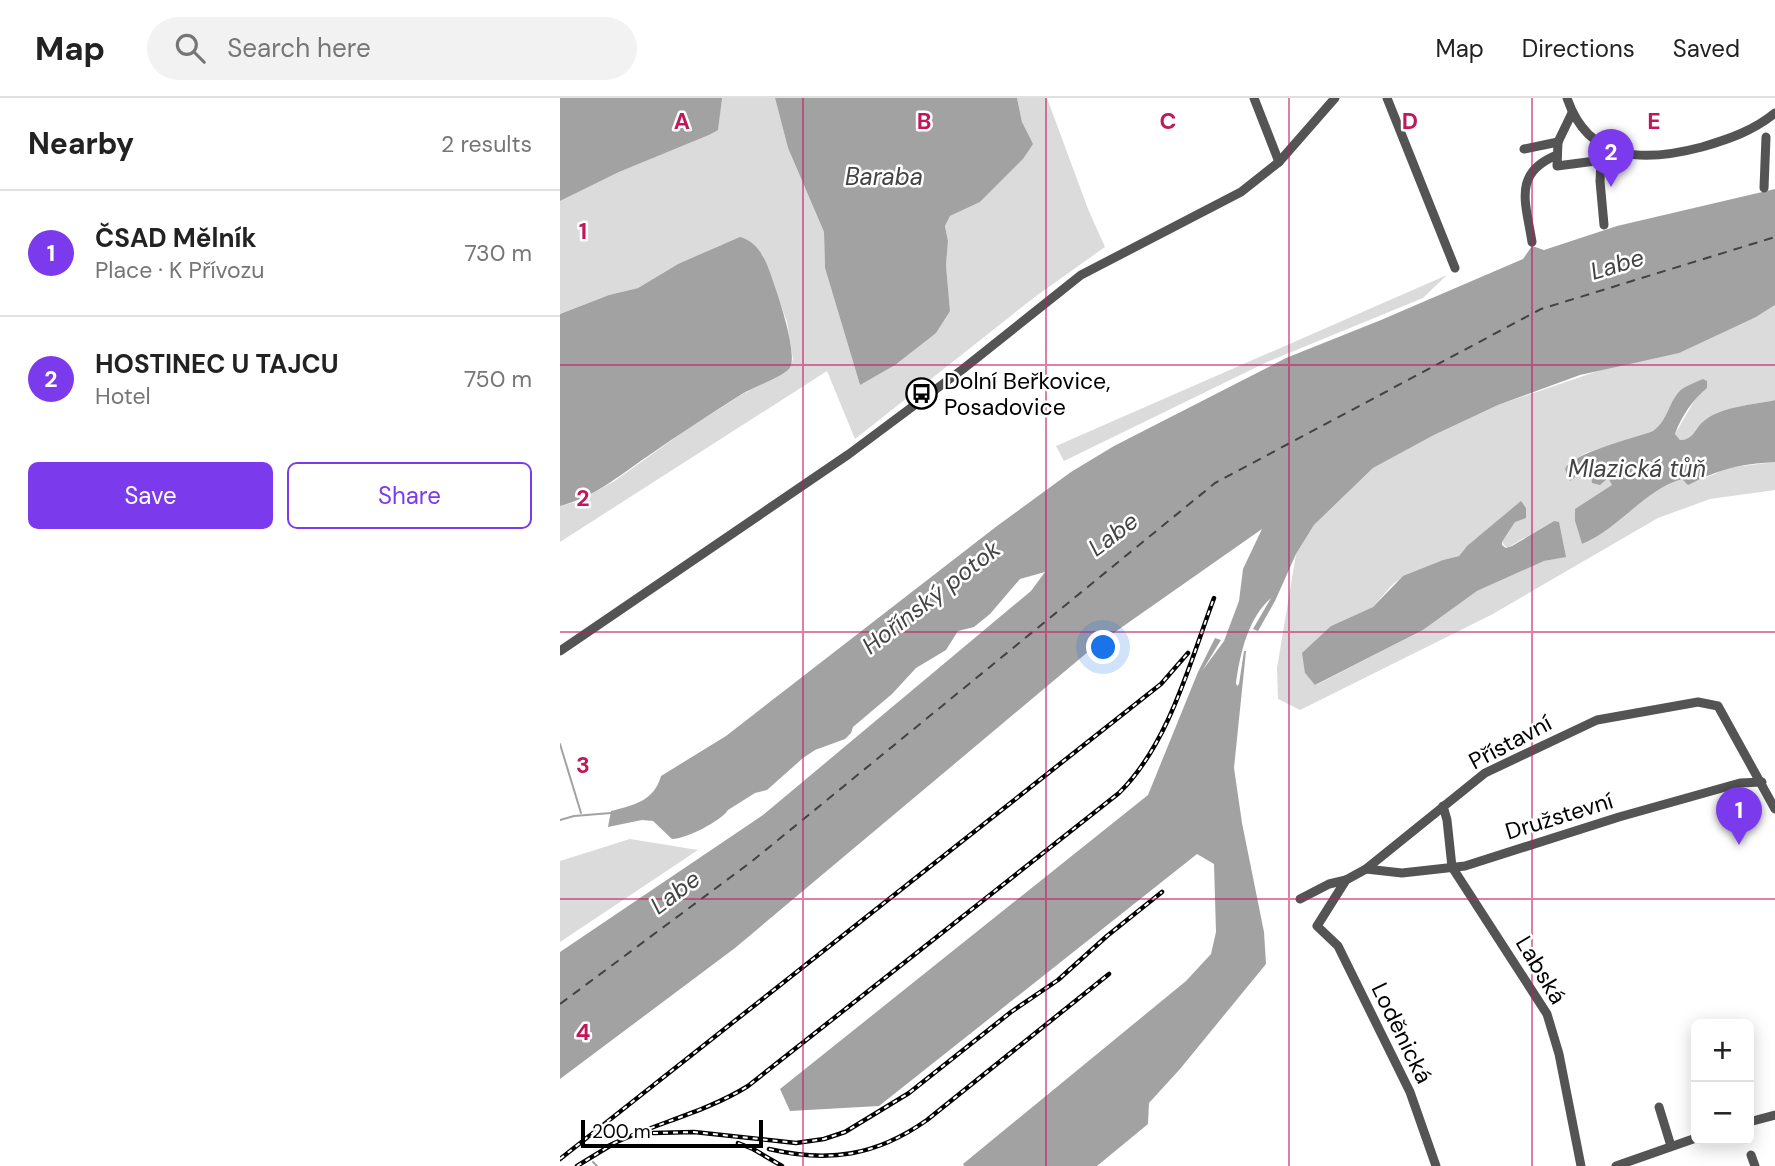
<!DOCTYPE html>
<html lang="en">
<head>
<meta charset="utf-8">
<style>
	body { margin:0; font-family:"DM Sans",sans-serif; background:#f2f2f2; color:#222 }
	.controls { position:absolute; right:21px; bottom:21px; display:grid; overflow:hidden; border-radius:10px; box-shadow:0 4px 18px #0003 }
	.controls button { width:63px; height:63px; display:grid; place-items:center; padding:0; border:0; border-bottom:2px solid #e0e0e0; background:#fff; color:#222; font:35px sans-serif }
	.scale { position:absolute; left:21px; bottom:18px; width:182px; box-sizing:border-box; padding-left:7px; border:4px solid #000; border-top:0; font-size:19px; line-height:24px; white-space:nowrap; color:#000; -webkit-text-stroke:5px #fff; paint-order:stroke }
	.you { position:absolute; left:544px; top:550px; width:24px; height:24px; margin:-18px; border:5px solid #fff; border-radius:50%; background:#1a73e8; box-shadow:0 0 0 10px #1a73e833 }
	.badge { display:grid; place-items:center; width:46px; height:46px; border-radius:50%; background:#7c3aed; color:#fff; font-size:23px; font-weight:700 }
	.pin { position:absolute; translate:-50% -58px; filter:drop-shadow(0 2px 4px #0008) }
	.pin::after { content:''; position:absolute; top:37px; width:24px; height:21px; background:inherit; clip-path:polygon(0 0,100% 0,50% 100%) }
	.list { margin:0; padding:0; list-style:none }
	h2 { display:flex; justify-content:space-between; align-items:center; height:91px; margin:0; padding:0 28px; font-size:30px }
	h2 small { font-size:23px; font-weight:400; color:#767676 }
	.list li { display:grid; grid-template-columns:46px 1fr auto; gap:21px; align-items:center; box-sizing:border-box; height:126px; padding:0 28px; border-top:2px solid #e0e0e0 }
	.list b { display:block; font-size:26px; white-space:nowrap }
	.list p { margin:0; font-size:23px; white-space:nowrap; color:#767676 }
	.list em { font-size:23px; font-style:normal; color:#767676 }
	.actions { display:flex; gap:14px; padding:21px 28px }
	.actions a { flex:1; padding:16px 0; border:2px solid #7c3aed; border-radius:10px; text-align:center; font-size:24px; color:#7c3aed }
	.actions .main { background:#7c3aed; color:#fff }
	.icon { flex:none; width:38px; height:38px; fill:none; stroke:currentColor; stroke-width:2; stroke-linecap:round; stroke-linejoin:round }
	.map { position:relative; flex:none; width:1215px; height:1068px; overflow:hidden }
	header { display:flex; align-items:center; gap:42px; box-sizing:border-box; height:98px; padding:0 35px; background:#fff; border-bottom:2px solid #e0e0e0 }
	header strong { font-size:33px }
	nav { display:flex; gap:38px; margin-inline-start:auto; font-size:24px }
	.search { width:490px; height:63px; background:#f2f2f2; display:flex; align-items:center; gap:18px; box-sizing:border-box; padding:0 24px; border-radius:38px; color:#767676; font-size:26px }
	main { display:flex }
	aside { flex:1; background:#fff }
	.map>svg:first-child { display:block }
</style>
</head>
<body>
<header>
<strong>Map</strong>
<div class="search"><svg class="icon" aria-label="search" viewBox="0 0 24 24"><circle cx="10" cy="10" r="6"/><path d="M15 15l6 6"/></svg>Search here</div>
<nav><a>Map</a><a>Directions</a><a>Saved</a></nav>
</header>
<main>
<aside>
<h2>Nearby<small>2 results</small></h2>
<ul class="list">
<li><span class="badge">1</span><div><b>ČSAD Mělník</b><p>Place · K Přívozu</p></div><em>730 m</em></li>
<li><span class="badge">2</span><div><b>HOSTINEC U TAJCU</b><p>Hotel</p></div><em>750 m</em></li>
</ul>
<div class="actions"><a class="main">Save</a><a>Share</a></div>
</aside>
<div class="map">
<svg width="1215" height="1068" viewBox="0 0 1215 1068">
	<rect width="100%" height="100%" fill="#fff"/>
	<g fill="#dbdbdb" fill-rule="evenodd">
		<polygon points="162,0 215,0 228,50 264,134 265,170 300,287 390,213 386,167 388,143 385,128 390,118 420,104 463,61 472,46 462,24 457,0 487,0 528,111 545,149 476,198 295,341 267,273 0,444 0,408 16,404 53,384 126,332 181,297 229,271 233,261 227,224 202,156 161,147 144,156 118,166 78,190 49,197 0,216 0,103 59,74 149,37 158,31"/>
		<polygon points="887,177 863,200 707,264 504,363 496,348"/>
		<path d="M1215,207v95c-22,5 -52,6 -70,20 -10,7 -11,19 -25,20l-5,-6 22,-38h-21l-14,29 -9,6 -67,22 -19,11 13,9 28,5 4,7 -37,36 7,23c37,-15 62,-54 100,-65l6,5 27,-10 10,-6 50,-6v28l-65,9 -52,19 -167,97 -191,95 -22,-11 -1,-31 19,-114 18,-29 59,-57 61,-33 64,-30 258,-88zM994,423l5,37 -15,3 -67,30 -54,39 -107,55 -11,-12 26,-47 42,-19 20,-23 10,-7 40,-17 16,-4c17,-22 30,-26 56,-34l-13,20 5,6z"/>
		<polygon points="70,741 138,752 0,844 0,763"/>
	</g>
	<g fill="#a2a2a2">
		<polygon points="0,0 162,0 162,1 158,32 149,37 59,74 0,103"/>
		<polygon points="215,0 457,0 462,24 473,46 463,61 420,104 390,118 385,128 388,143 386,167 390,213 376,235 335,267 300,287 265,170 264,134 228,50"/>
		<path d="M1215,91v116l-19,12 -77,36 -99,22 -82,30 -64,30 -61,33 -59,57 -18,29 -21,47 -17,30 -5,-2 18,-31c-23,20 -31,56 -35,85l1,3 2,-2 5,-33h2l-12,117 8,55 22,109 2,32 -86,105 -31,34 -1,21 -51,42h-133l-1,-2 223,-183 25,-27 5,-22 -2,-68 -17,-10 -318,252 -89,5 -10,-22 368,-294 50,-123 17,-34 6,2 -19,31 22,-30 15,-40 4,-32 19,-40 -167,117 -360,302 -175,131v-127l203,-137 268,-224 14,-19 -25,7 -30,35 -16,13 -16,4 -12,19 -30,18 -24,26 -39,33 -2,6 -6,6 -30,11 -12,8 -36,32 -12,3 -27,17c-7,11 -42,29 -56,29l-19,-18 -11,-1 -34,7 3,-16c23,-6 43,-10 50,-35l65,-40 271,-210 74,-54 43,-26 172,-88 95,-38 142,-61 9,-13 12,4 73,-24z"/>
		<path d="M180,139c22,6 28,30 35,50 5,14 24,72 14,82 -6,7 -37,19 -47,25 -32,20 -64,41 -94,62 -28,19 -55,42 -88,50v-192l49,-19 29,-7 40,-24z"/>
		<path d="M1143,281l4,2v7c-14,11 -26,29 -32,46l5,6c14,0 15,-13 25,-20 18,-14 48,-15 70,-20v62c-36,2 -55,7 -87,23l-6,-6c-38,11 -63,50 -100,65l-7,-23v-12l37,-24 -4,-7 -8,7 -8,-2 -1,-9 -11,-1 -10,8 -5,-12c7,-16 69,-31 88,-38 16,-11 15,-30 29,-42 6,-4 14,-7 21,-10z"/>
		<polygon points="961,403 966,410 966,420 955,424 942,444 942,447 946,450 952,448 994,423 999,424 1006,459 984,463 917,493 863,532 755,587 745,575 742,555 771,528 813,509 843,478 883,462 899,458 907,448"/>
	</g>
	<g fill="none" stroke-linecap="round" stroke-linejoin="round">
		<g stroke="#a2a2a2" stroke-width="2">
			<polyline points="0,646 21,715"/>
			<polyline points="0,722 14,718 51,715"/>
			<polyline points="33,1064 37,1068"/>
		</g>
		<polyline stroke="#434343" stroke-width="2" stroke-dasharray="9 7" stroke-linecap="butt" points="0,906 191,764 655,385 981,211 1215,139"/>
		<g stroke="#545454" stroke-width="9">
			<polyline points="694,0 719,64"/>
			<polyline points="827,0 895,170"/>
			<path d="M1007,0c22,65 78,64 135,49 27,-8 51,-16 73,-34"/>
			<polyline points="998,44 997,68 1066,59"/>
			<polyline points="964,51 998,44 1012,15"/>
			<polyline points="1041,64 1040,83 1044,127"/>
			<polyline points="1204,90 1206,39"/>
			<path d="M972,144c-6,-39 -20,-69 25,-87"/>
			<polyline points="0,553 289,356 403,271 521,177 681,94 719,64 775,0"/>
			<polyline points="883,708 887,722 892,769 987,916 999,956 1021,1068"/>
			<polyline points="806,771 842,775 905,768 1059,719 1180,685 1202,684"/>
			<polyline points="740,801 769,786 786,782"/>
			<polyline points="1099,1009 1111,1048"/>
			<polyline points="1189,1024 1215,1017"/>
			<polyline points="1191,1057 1195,1068"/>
			<polyline points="876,1068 850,994 778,848 757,828 786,782 806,771 925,675 1037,622 1138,604 1158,608 1215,711"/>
			<polyline points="1056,1068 1136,1040"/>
		</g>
		<defs>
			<g id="rail">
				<polyline points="93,1035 134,1034 236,1045 264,1041 285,1034 349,995 451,914 498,882 547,838 602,794"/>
				<polyline points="178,1045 193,1051 222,1068"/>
				<path d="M44,1050c47,-24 99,-34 144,-62l371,-293c50,-49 71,-131 95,-195"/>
				<path d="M209,1051c60,14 107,7 158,-29l182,-146"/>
				<polyline points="0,1061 601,586 628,555"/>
				<polyline points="17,1068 53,1046"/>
			</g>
		</defs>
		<use href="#rail" stroke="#000" stroke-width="4.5"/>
		<use href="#rail" stroke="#fff" stroke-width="2" stroke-dasharray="5" stroke-linecap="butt"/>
	</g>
	<path fill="none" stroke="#c2185b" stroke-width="2" stroke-opacity="0.55" d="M243,0v1068M486,0v1068M729,0v1068M972,0v1068M0,267h1215M0,534h1215M0,801h1215"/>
	<defs>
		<symbol id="bus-ring" viewBox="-11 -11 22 22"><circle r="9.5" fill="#fff" stroke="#000" stroke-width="1.5"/><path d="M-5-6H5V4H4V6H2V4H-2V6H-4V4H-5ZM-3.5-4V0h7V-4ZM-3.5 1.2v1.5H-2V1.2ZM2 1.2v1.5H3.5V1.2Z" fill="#000"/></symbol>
	</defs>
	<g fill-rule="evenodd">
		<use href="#bus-ring" x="344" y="278" width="35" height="35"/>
	</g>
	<g text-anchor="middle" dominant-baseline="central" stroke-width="5" stroke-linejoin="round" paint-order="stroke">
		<g font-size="23" fill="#000" stroke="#fff" text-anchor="start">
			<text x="384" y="283">Dolní Beřkovice,<tspan x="384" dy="26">Posadovice</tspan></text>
		</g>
		<g font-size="23" fill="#000" stroke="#fff">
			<text transform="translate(950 644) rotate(-28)">Přístavní</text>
			<text transform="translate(999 718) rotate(-17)">Družstevní</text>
			<text transform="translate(981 872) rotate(59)">Labská</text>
			<text transform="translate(842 935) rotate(64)">Loděnická</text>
		</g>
		<g font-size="24" font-style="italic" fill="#434343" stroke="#fff">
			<text x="324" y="78">Baraba</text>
			<text transform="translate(1057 166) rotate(-17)">Labe</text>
			<text x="1077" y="370">Mlazická tůň</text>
			<text transform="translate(553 436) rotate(-37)">Labe</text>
			<text transform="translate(371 499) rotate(-38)">Hořínský potok</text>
			<text transform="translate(115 794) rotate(-37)">Labe</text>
		</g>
	</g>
	<g font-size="23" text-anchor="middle" font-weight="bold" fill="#c2185b" stroke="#fff" stroke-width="5" stroke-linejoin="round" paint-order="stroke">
		<text x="122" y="31">A</text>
		<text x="364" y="31">B</text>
		<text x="608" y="31">C</text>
		<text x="850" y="31">D</text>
		<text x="1094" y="31">E</text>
		<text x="23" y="141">1</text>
		<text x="23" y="408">2</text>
		<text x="23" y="675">3</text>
		<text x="23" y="942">4</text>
	</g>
</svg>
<div class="controls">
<button>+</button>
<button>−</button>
</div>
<div class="scale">200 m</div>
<div class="you"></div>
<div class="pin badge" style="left:1179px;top:747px">1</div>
<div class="pin badge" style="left:1051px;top:89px">2</div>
</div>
</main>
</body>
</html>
